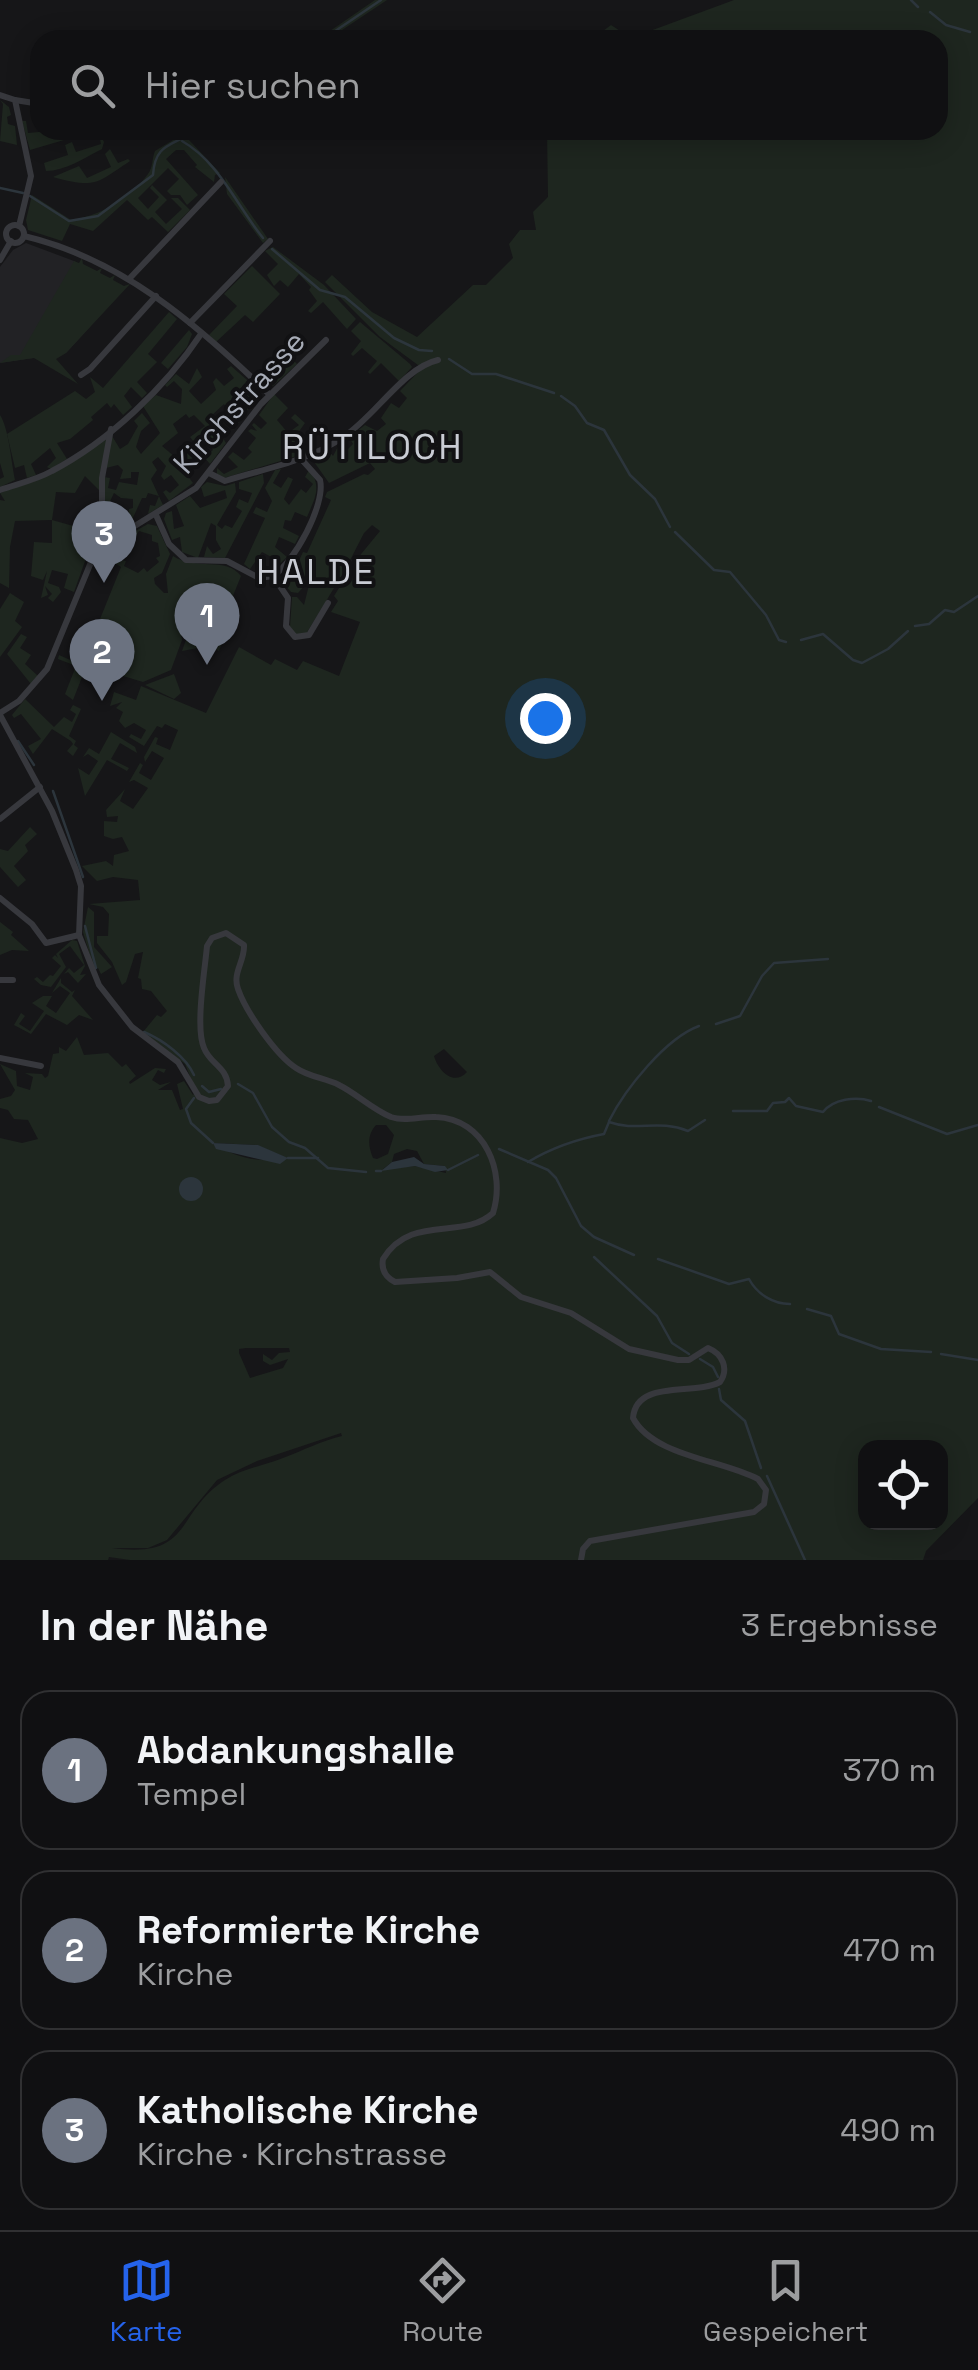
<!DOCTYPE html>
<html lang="de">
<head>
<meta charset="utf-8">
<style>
	body { margin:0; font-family:"Space Grotesk",sans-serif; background:#19191b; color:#f1f3f6 }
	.controls { position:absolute; right:30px; bottom:30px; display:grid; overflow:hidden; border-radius:20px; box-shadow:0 5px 25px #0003 }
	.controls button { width:90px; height:90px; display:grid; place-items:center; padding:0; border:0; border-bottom:2px solid #303032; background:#101012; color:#f1f3f6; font:50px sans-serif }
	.you { position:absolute; left:545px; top:718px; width:35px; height:35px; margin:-25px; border:8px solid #fff; border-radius:50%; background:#1a73e8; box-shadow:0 0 0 15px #1a73e833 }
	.badge { display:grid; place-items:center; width:65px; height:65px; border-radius:50%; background:#2563eb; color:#fff; font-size:32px; font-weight:700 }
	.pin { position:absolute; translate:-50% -82px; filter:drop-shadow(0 2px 5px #0008) }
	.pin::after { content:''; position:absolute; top:52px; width:35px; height:30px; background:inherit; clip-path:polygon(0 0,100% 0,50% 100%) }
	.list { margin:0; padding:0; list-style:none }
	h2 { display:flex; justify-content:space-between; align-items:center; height:130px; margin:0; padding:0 40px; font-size:42px }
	h2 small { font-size:32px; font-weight:400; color:#9c9d9f }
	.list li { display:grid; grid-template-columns:65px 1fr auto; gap:30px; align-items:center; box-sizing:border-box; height:160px; margin:0 20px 20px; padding:0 20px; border:2px solid #303032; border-radius:30px }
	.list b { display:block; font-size:38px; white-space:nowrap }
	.list p { margin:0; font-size:32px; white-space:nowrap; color:#9c9d9f }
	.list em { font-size:32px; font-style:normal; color:#9c9d9f }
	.icon { flex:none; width:55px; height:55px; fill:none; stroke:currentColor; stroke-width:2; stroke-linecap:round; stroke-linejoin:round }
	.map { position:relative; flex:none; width:978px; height:1560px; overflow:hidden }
	.search { position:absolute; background:#101012; box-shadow:0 5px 25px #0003; left:30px; right:30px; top:30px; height:110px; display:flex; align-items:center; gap:25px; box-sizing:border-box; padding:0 35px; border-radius:30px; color:#9c9d9f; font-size:38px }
	.sheet { height:670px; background:#101012 }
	nav { display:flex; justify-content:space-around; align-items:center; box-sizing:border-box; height:140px; border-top:2px solid #303032; background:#101012; font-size:28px; color:#9c9d9f }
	nav a { display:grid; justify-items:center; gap:5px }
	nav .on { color:#2563eb }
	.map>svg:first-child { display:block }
</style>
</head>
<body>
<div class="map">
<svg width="978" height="1560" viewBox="0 0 978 1560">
	<rect width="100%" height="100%" fill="#161618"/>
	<polygon fill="#222225" points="26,243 74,261 118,286 105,310 66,353 0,363 0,267 13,250"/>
	<g fill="#1e261f" fill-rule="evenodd">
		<polygon points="375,0 387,0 327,40 317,40"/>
		<path d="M734,0h244v1498l-52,53 -3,9h-793l-21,-3 -1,3h-108v-422l22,5 16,-4 -10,-19 -14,-1 -6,-9 -8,-2v-9l11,-3 4,-6 -15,-26 16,7 1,15 13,4 3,-13 -8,-4 17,1 3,4 3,-2 5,-22 6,-1v-6l7,4 11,-14 7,18 24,-2 14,14 4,-3 10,12 -7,6 1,2 25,-16 11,1 -2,4 -6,-3 -6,10 8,5 11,-3 -13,8h14l8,20 3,-1 -6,-25 7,-3 9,14 3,-4 -11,-27 -42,-32 14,-17 4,2 6,-6 -16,-20 -9,-2 -1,-10 -3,-1 5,-26 -8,2 -9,28 -4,3 -10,-23 -15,-19v-7h11l1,-22 -6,-7 -14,-3 51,-4 -2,-20 -25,-3 -16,4 -15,-15 24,-5 7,5 1,-11 15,-4 -7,-14 -9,2 -9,-3v-15l13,1 1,-6 -11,1 -1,-7 19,-21 -5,12 13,8 15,-21 -14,-8 -5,2 11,-19 3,2 -4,8 12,7 13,-22 -12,-7 -7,11 -1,-5 11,-20 3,1 -2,6 14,6 8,-20 -13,-6 -3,4 -5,-2 -13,20 -15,-9 2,-3 10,5 5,-9 -12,-7 -9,5 -6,-7 4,-9 -7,-4 6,-6 -12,4 4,-14 22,8 5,-14 65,27 33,-66 32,18 4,-6 22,11 6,-9 36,15 21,-54 -29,-10 7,-11 -4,-5 23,-37 23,-28 -8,-6 -8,8 -19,37 -39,64h-11l-5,-7 2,-30h5l7,8 5,-20 -3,-1 -8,9 -7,-1 -12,-14 12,-13 5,2 7,-15 4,1 24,-53 -6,-3 2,-5 37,-18 4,1 7,-6 -5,-6 -41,20 -17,-24 16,-9 5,6 7,-13 8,6 5,-5 -4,-7 16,-12 12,6 9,-7 -5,-6 10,-15 8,5 8,-10 -7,-7 22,-23 -42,-31 -55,-55 7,-7 40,37 45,25 56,-52h13l27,-27 -4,-14 11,-14h16l-3,-18 15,-15 -1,-67h391v-90h-347l20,-15 20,13zM444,1049l23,23c-14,15 -29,-2 -33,-16zM376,1125h10l8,10 -6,19 -11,5 -4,-1c-5,-12 -6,-23 3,-33zM214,1143l43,2 30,13c-27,5 -50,1 -73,-15zM407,1149l10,2 7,13 21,2 1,7 -31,-7 -32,3 9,-7 2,-8zM246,1348h43l1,4 -11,1 -7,7 -9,-6v7l7,4 18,-6 -5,9 -33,10 -11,-25v-4zM341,1433l1,3c-21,5 -38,14 -59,22 -20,8 -39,10 -58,22 -51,33 -31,79 -113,68h36l19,-8 50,-60 40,-19zM866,1448h74v74h-74z"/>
		<polygon points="0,100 9,107 11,115 7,117 8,124 15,126 17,145 0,141 3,104"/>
		<polygon points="22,121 26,121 28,133 60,130 64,140 30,150"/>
		<path d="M98,130l6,12 -2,7c-18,9 -37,22 -56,22l-2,-8 24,-8 -3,-10 7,-3 4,10 25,-8z"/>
		<path d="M183,138l6,2 31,33 -5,2 -1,7 -19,-15 2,-2 -13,-15h-8l-10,9 32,36 -11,10 -7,-10h-9l-4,-4 12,-12 -11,-11 -30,30 10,11 11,-12 -9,-9 2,-3 15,15 -12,12 11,12 16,-15 -11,-11h7l12,12 -22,22 -16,-15 -4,3 -21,-20 -34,31 -23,-7 -8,17 -34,-11 -2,-10 6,-25 39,25c27,-3 61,-23 77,-46 5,-6 4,-16 7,-23l18,-11z"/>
		<path d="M110,149l8,14 10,-4 2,2c-33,22 -34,28 -77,16l26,-11 8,12 24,-11 -6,-13z"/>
		<polygon points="225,177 268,239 263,243 227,194"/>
		<polygon points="273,247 324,285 356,319 347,329 323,302 311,313 308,311 317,301 309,290 311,287 299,274 288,287 280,280 274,286 267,275 278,264 265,251"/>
		<polygon points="82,258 83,264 97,271 102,268 100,273 110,278 115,275 113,280 124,286 130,284 66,353 56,359 78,384 34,358 0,363 11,355 20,355 74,261 79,263"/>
		<polygon points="252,266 280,294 253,322 245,315 216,342 209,335 237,306 224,294"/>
		<polygon points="169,312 177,319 148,354 157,362 137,382 147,393 142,398 131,387 124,396 132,407 123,415 114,404 111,408 107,403 91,417 93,420 70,439 57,443 67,459 51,469 47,467 56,458 50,448 31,464 36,475 27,478 24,465 15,468 7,434 75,391 86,399 95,392 90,377 103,388"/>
		<polygon points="360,322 410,364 412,367 399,381 381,363 370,374 368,372 377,361 362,348 353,356 351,354 361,341 351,331"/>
		<polygon points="189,330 192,334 187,347 168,369 161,363"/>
		<polygon points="284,351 297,364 273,386 266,387 256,379"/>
		<polygon points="231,366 254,386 258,396 233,430 227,423 233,418 224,404 210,417 226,443 210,464 204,457 213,450 211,447 214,443 206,433 194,442 190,437 205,426 194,415 189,418 186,414 173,424 178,433 162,446 175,457 186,447 194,457 181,467 193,483 169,501 163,492 166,490 170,493 179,485 171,475 164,480 161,476 166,466 158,457 152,462 157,470 151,479 163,505 148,514 150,505 155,506 159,496 148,493 146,498 142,498 131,522 128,521 129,509 133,508 133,499 121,498 114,493 105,512 104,477 110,478 108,488 116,490 119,482 137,485 139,472 131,472 131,478 120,479 123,470 118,465 106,468 112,436 120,449 128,444 138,426 134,421 142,413 150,423 141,431 136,447 141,454 160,433 143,406 156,395 181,404 182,389 174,381 167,387 165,385 176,374 189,384 197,368 202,377 189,391 201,404 216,390 213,382 216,378 224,386 234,378 227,369"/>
		<polygon points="274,394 288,408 277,420 288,433 299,425 291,418 295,414 305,423 293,440 307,453 224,478 217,474 217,468 224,474 238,467 228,457 233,452 244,460 252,452 248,448 256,438 248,431 251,429 257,431 252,425 254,423 261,429 267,423 259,415"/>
		<path d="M0,415c9,14 11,46 15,65l-15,7v-8l4,-2 -4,-14z"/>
		<polygon points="107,437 99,490 85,476 75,493 56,492 52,520 84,529 82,533 94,536 74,592 64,588 68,574 52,570 48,583 59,587 61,592 53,602 48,598 52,594 45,586 48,595 41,598 47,571 43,580 31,576 34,542 52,543 52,520 15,521 10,547 9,588 0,583 0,500 5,501 0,493 51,474"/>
		<path d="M281,469l-8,14 8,5 7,-11 5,2 -9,20 5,6 12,-16 5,4 7,-9 -8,-7 4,-7c14,16 5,30 -2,47l-12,-5 -4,9 -6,-1 -2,8 16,8 -4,8 -16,-7 -4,10 12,10 -17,16 7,-13 -15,-8 -12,17 -6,-5 21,-46 -12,-5 3,-6 11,5 5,-11 -7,-13 10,-18z"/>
		<polygon points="263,474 264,483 225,558 204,557 207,546 213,554 221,549 216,540 216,526 211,523 198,558 182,552 180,537 172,540 164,519 166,513 172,511 174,529 184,526 176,505 190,496 200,508 227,498 225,490 204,497 201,487 207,482 225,486 235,483 236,492 217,525 222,529 225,525 232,528 242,511 236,507 239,499 248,503 252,493 239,489 239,482"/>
		<path d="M148,524l9,2 13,28 -8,19 -8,5 1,6 9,9h4l-2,-19 7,-18c23,15 53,0 68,20l-19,47 -18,11 -6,14 -16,3 5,-14 -4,-11 -3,1 2,13 -11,30 -28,12 -20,-6 -4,-6 -6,2 2,-5 -3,-2 8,-25 -24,-11 25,-62 -13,-8h-10l8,-11 19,-11 3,6 -8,5 1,12 5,1 -2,5 14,7 6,-5 3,4 12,-10 -3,-4 4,-2 -2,-13 -6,-2v-6l-13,-4 -5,8 -4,-5z"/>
		<polygon points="10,593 24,602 15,621 22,627 0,657 0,609"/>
		<polygon points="222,628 225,635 219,651 213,648 211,652 200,652 206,634"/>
		<polygon points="21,634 27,637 20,648 31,655 25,664 38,676 31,684 7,654"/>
		<polygon points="59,655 86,667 73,700 65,694 76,666 58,659"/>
		<polygon points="174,674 181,693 174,699 145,685"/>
		<polygon points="25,699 54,727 64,717 72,722 76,714 70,710 73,705 81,709 69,736 76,741 74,745 78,748 73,756 67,751 73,744 71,741 52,729 33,754 28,746 41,739 21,714 14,718 12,715"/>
		<polygon points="111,732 135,747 137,753 120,743 111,759 129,768 127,771 107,760 85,796 78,768 89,775 98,761 88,754 83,757 89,748 99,754"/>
		<polygon points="30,827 37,834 25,845 28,851 14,866 26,880 18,887 0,867 0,849 8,851"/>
		<polygon points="88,907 94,912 94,947 112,967 101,974 98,968 94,969 83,932"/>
		<polygon points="0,922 13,932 11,935 29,951 12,950 0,955"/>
		<polygon points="72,940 77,941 85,966 80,975 86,974 78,983 68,972 64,974 69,968 74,973 84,965 70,946 59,954 66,967 51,987 41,985 34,979 37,977 43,982 50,975 53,976 61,966 52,958 55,955 58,958 56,954"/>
		<polygon points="61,978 61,983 72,992 75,990 72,996 93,1020 79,1015 67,1025 46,1014 31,1034 14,1025 21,1013 25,1016 19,1024 30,1031 44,1011 32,1003 43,996 52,996 46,1006 56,1013 70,993 60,986 52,993"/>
	</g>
	<g fill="#2c353c">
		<polygon points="213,1143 258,1145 288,1158 280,1164 216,1149"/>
		<polygon points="414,1157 424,1164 445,1166 448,1170 435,1172 415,1166 381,1171 392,1162"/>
		<circle cx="191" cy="1189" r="12"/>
	</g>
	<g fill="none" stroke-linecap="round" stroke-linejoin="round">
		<g stroke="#2c353c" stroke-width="2.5">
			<polyline points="911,0 918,7"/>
			<polyline points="930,12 946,25 970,32"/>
			<polyline points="322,40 381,0"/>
			<path d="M182,141c37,21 55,65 81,97"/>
			<polyline points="0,188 23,193"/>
			<path d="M30,196l39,25 29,-5 55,-41c2,-33 20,-28 43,-45"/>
			<polyline points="272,249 320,290 345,297 394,338 419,350 432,351"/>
			<polyline points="449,359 472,374 496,374 554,393"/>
			<polyline points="561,396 575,406 587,423 604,430 630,475 655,499 670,527"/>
			<polyline points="675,532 714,570 730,572 766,615 779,640 786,642"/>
			<polyline points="915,626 929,624 945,610 954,612 978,596"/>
			<polyline points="801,640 823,634 853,660 862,663 888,649 908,631"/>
			<polyline points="18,741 34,765"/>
			<polyline points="53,791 83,877"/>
			<polyline points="85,926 96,968"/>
			<polyline points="716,1024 740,1016 762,976 774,963 828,959"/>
			<path d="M144,1032c19,8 42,25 50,43"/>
			<polyline points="238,1084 253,1093 272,1127 289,1142 305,1148 328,1168 366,1172"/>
			<polyline points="202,1086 209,1092 221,1089"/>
			<polyline points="194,1098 186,1109 191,1123 213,1143"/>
			<polyline points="879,1107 947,1134 978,1125"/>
			<path d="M733,1111h34l6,-8 12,-1 4,-4 7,8 27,6c10,-13 33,-16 48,-11"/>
			<path d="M609,1121c16,-32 57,-83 90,-95"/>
			<polyline points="499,1149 548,1170 556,1178 581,1226 594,1237 634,1255"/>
			<polyline points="288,1158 318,1158"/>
			<path d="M528,1162c25,-15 49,-23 76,-28l5,-12c28,10 49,-3 79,9l17,-11"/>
			<polyline points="448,1170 478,1155"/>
			<polyline points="376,1171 381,1171"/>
			<polyline points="594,1257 657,1316 672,1343 689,1354"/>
			<path d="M658,1259l71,25 20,-5c8,15 24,25 41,25"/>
			<polyline points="807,1309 831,1316 839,1334 881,1349 931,1352"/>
			<polyline points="941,1354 978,1360"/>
			<polyline points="700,1359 713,1367 718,1377"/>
			<polyline points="719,1389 721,1400 745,1421 761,1468"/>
			<polyline points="767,1476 805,1560"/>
		</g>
		<g stroke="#37383d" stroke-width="6">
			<polyline points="0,95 15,100 31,176 19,226"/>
			<polyline points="15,100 40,104"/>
			<circle cx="15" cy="234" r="9"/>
			<path d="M24,236c98,23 174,89 245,158"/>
			<polyline points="0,260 11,241"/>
			<polyline points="130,278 221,182"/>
			<polyline points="190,323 270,241"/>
			<polyline points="81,375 90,369 156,296"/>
			<path d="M209,473l16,8c42,-13 81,-19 117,-43 33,-21 61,-70 96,-78"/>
			<path d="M0,490c17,-6 36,-10 52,-19 57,-30 113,-83 149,-137"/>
			<polyline points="156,515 169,544 186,560 227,561 259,578 273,576 288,598 286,626 295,637 309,635 328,603"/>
			<polyline points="102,545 102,478 111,429"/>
			<path d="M273,576c21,-13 53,-72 47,-96l-17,-19"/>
			<polyline points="0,713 19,701 47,669 96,550 196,488 261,404 326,340"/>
			<path d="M0,715l52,96 24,59 5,16 -2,49 20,50 33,42 46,35 21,35 10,4 8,-1 11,-14c-1,-19 -18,-22 -24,-38 -9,-20 1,-79 3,-102l5,-8 14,-5 18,12c1,16 -12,28 -6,44 8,23 38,66 58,79 13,9 29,10 43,17 18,9 33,24 52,32 15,5 30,-1 45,0 49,2 70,55 57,96 -30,28 -82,0 -110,46 -2,11 2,18 12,23l62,-4 33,-6 31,25 50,16 58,36 49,11h11l19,-12c15,6 21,21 12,34 -26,14 -84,-3 -87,36 20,38 89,42 125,61l8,11 -2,14 -10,8 -164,29 -7,8 -2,11"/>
			<polyline points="0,819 40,787"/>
			<polyline points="0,898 32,924 46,943 79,935"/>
			<polyline points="0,980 13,980"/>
			<polyline points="0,1058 41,1066"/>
		</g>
	</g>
	<g text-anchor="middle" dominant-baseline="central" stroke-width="8" stroke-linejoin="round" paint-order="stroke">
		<g font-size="30" fill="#a8adb8" stroke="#111113">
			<text transform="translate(239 402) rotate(-48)">Kirchstrasse</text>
		</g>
		<g font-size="35" letter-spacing="2.5" fill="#c9ccd4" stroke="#111113">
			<text x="373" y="447">RÜTILOCH</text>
			<text x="316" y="572">HALDE</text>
		</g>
	</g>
</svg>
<div class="controls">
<button><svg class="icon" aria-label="locate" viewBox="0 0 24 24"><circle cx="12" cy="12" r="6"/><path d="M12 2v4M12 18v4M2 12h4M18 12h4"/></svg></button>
</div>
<div class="you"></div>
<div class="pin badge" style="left:207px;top:665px;background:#6b7280">1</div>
<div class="pin badge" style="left:102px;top:701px;background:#6b7280">2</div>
<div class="pin badge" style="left:104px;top:583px;background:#6b7280">3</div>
<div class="search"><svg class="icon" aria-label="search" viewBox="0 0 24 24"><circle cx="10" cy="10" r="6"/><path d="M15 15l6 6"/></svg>Hier suchen</div>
</div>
<section class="sheet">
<h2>In der Nähe<small>3 Ergebnisse</small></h2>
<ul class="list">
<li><span class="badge" style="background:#6b7280">1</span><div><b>Abdankungshalle</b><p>Tempel</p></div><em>370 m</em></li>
<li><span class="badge" style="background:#6b7280">2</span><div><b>Reformierte Kirche</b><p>Kirche</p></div><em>470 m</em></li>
<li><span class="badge" style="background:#6b7280">3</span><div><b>Katholische Kirche</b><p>Kirche · Kirchstrasse</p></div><em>490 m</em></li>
</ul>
</section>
<nav>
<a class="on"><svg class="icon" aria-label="map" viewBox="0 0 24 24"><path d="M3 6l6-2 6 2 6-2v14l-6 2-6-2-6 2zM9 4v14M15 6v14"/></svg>Karte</a>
<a><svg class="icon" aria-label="directions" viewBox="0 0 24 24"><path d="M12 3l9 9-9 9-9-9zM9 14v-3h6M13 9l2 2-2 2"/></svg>Route</a>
<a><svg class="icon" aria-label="saved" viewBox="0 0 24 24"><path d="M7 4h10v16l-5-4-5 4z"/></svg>Gespeichert</a>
</nav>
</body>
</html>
